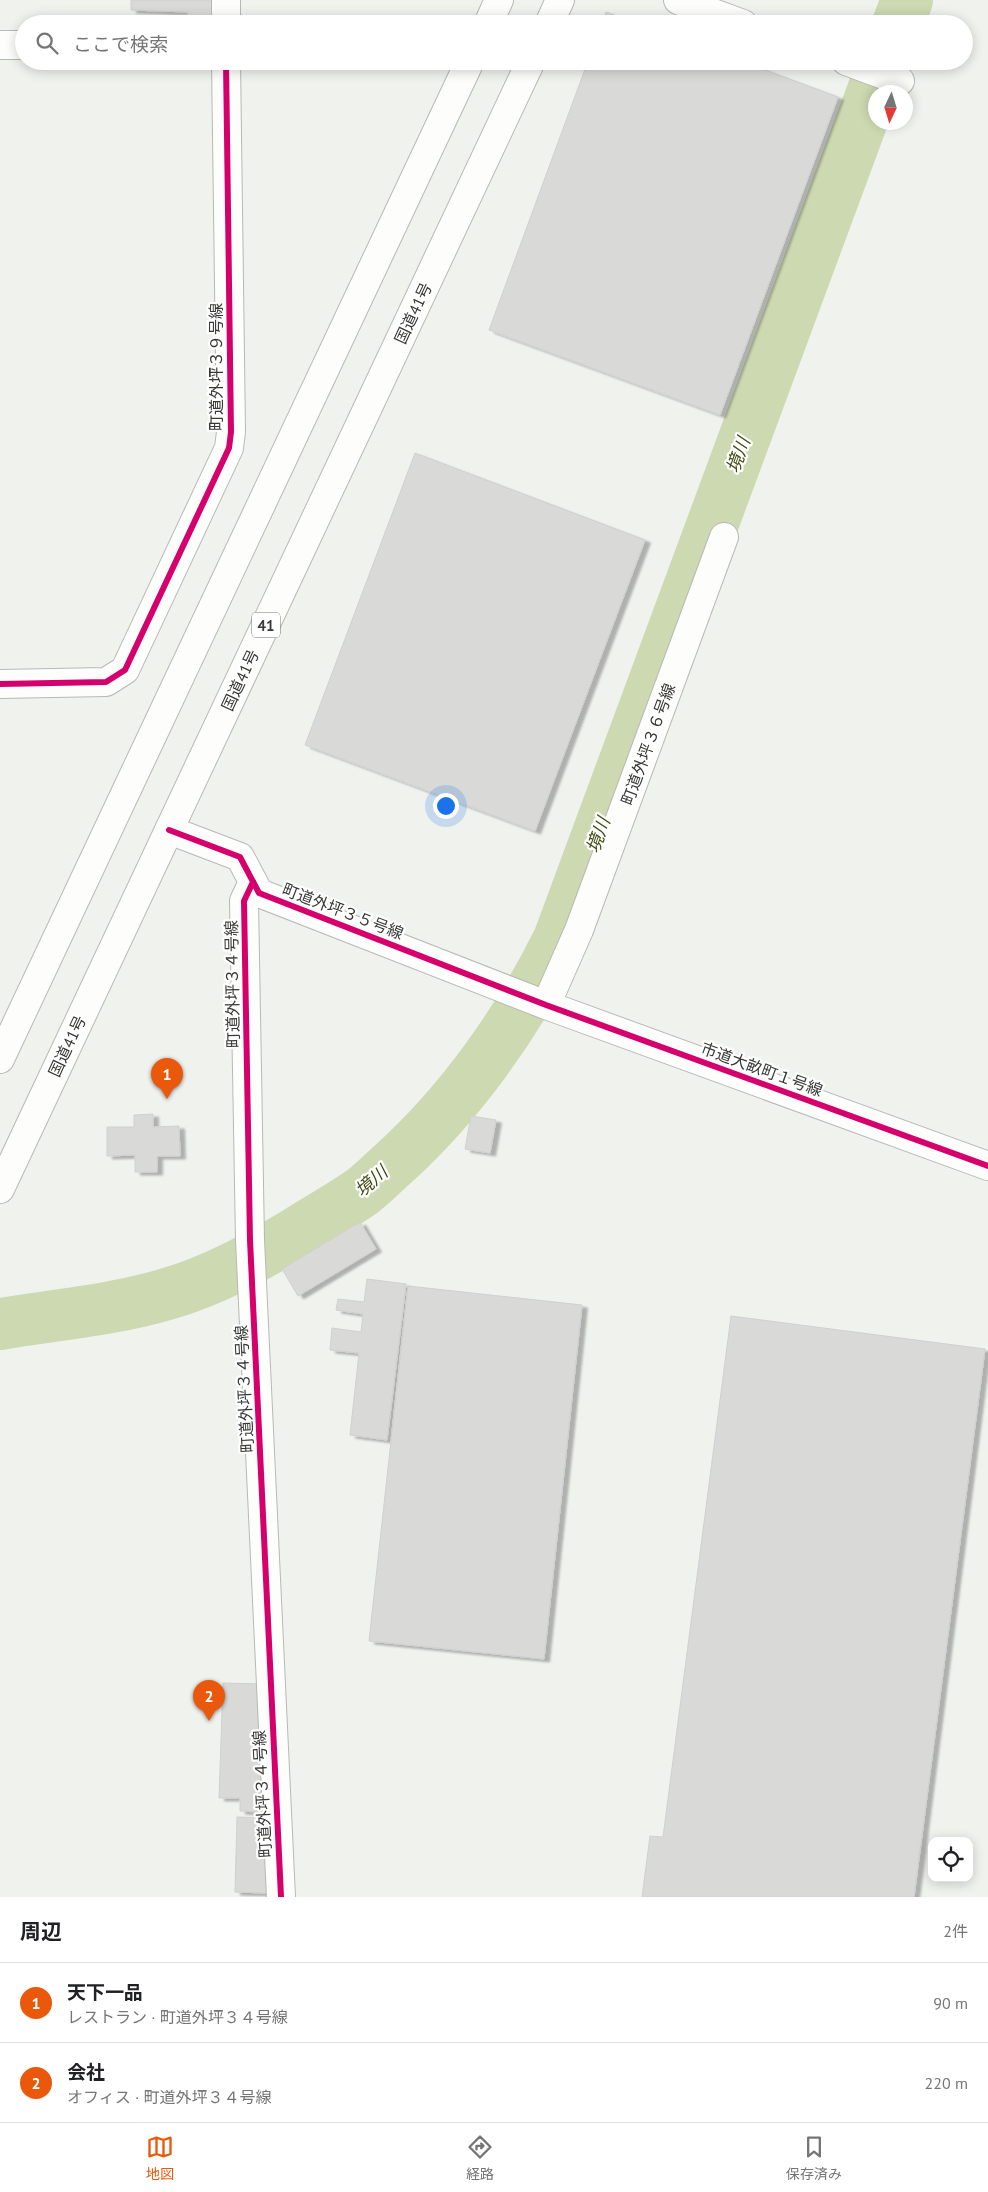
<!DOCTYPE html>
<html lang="ja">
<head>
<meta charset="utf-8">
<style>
	body { margin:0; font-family:"PT Sans","Noto Sans JP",sans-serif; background:#f6f6f6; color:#202124 }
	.controls { position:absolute; right:15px; bottom:15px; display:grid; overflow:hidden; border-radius:10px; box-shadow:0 2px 12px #0003 }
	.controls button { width:45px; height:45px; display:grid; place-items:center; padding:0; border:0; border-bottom:1px solid #e0e0e0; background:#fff; color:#202124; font:25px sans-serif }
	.compass { position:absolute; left:868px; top:85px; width:45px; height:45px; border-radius:50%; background:#fff; box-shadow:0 2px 12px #0003; rotate:184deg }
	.you { position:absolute; left:445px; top:805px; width:18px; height:18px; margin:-12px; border:4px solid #fff; border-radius:50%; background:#1a73e8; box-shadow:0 0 0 8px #1a73e833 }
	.badge { display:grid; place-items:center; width:32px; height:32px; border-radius:50%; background:#ea580c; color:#fff; font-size:16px; font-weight:700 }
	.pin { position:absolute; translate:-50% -41px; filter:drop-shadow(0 1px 2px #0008) }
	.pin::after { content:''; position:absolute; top:26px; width:18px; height:15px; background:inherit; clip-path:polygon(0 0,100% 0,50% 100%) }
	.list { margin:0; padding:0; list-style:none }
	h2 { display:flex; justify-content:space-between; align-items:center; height:65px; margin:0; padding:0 20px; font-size:21px }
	h2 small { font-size:16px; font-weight:400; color:#757577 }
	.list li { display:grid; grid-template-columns:32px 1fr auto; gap:15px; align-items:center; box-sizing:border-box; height:80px; padding:0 20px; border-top:1px solid #e0e0e0 }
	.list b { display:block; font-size:19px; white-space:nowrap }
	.list p { margin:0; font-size:16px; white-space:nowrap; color:#757577 }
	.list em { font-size:16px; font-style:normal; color:#757577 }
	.icon { flex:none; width:28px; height:28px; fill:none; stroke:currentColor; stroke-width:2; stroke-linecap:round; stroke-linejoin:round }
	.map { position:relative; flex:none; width:988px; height:1897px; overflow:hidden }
	.search { position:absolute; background:#fff; box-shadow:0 2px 12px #0003; left:15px; right:15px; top:15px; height:55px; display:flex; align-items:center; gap:12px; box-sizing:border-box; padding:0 18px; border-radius:28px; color:#757577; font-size:19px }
	.sheet { height:225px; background:#fff }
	nav { display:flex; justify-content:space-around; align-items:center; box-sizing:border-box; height:70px; border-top:1px solid #e0e0e0; background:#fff; font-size:14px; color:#757577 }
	nav a { display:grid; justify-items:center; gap:2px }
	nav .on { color:#ea580c }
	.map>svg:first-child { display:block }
</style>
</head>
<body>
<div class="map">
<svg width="988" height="1897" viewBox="0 0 988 1897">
	<defs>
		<filter id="shadow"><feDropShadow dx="5.5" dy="3" stdDeviation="1" flood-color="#0004"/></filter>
	</defs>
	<rect width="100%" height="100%" fill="#f0f2ee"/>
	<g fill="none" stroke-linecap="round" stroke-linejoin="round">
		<g stroke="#ccd9b1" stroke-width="52">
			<polyline points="898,24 907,0"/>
			<path d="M0,1324c55,-9 113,-14 167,-30 46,-13 89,-37 129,-61 22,-14 46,-27 67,-42 10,-8 19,-17 29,-26 69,-62 126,-143 167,-226l325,-878"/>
		</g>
	</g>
	<g fill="#d9d9d8" stroke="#d0d0cf" filter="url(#shadow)">
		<polygon points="131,0 215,0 215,22 187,21 188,12 131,10"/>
		<polygon points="606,12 639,24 602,24"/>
		<polygon points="588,61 741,61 838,97 720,415 489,330"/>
		<polygon points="415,453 645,540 535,831 305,745"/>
		<polygon points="153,1114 153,1127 179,1126 180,1156 157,1156 157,1172 135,1172 135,1155 107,1156 107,1127 134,1127 134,1115"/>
		<polygon points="471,1116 496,1120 490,1153 465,1149"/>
		<polygon points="360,1222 376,1249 298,1296 282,1269"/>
		<polygon points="367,1279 406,1284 387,1440 350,1435 359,1353 330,1350 332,1328 361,1332 363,1314 336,1310 338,1299 364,1302"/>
		<polygon points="408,1286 582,1305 544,1659 369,1641"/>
		<polygon points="731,1316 985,1349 914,1897 642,1897 650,1836 663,1837"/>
		<polygon points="223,1683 264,1684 260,1812 240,1811 240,1798 219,1798"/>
		<polygon points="237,1817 269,1818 267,1893 235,1892"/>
	</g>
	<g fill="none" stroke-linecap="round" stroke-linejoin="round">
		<defs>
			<g id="street">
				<polyline points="678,0 743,24"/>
				<polyline points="226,24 226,0"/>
				<polyline points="0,45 24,45"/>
				<polyline points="846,61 900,81"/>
				<polyline points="0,684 106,682 125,670 229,448 231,432 226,61"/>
				<polyline points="169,830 240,857 259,893 546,1005 988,1166"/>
				<polyline points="253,882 244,901 250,1240 281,1897"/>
				<polyline points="546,1005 579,930 724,537"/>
			</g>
			<g id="highway">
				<polyline points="488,24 499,0"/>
				<polyline points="549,24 560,0"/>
				<polyline points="0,1059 470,61"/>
				<polyline points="0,1189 531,61"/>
			</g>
		</defs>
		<use href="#street" stroke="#b8b9b6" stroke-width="30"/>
		<use href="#highway" stroke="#b8b9b6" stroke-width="30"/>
		<use href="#street" stroke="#fdfdfc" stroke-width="28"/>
		<use href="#highway" stroke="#fdfdfc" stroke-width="28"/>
		<defs>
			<g id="cycleway">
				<polyline points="0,684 106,682 125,670 229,448 231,432 226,61"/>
				<polyline points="169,830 240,857 259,893 546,1005 988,1166"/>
				<polyline points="253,882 244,901 250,1240 281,1897"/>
			</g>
		</defs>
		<use href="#cycleway" stroke="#fff" stroke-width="9"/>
		<use href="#cycleway" stroke="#d6006c" stroke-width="6"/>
	</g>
	<g text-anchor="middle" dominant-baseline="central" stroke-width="4.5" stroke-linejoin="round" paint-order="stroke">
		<rect fill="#fff" stroke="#737472" stroke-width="1" x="252" y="612.5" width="28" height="25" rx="4"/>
		<g font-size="15" font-weight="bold" fill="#373936">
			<text x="266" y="625">41</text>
		</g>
		<g font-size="16" fill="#373936" stroke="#fff">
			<text transform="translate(413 313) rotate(-65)">国道41号</text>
			<text transform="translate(216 367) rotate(-90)">町道外坪３９号線</text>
			<text transform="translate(240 680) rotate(-65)">国道41号</text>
			<text transform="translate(648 744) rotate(-70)">町道外坪３６号線</text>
			<text transform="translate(343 911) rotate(21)">町道外坪３５号線</text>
			<text transform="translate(232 984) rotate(-91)">町道外坪３４号線</text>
			<text transform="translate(67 1046) rotate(-65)">国道41号</text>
			<text transform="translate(762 1069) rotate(20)">市道大畝町１号線</text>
			<text transform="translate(244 1389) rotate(-93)">町道外坪３４号線</text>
			<text transform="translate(262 1794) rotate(-93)">町道外坪３４号線</text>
		</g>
		<g font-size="18" font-style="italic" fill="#3e4d11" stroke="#fff">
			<text transform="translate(738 455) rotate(-70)">境川</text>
			<text transform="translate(598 835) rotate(-70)">境川</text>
			<text transform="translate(371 1181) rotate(-41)">境川</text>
		</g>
	</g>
</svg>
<div class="controls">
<button><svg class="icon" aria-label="locate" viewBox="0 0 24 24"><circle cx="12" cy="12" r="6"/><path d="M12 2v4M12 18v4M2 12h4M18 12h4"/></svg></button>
</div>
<svg class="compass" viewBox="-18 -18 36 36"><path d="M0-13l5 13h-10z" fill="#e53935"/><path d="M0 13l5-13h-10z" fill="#757577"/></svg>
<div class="you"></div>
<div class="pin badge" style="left:167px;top:1099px">1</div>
<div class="pin badge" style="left:209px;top:1721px">2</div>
<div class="search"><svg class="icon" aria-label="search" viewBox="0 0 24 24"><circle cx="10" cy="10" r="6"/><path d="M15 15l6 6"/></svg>ここで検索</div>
</div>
<section class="sheet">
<h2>周辺<small>2件</small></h2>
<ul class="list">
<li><span class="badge">1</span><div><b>天下一品</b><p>レストラン · 町道外坪３４号線</p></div><em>90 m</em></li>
<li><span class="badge">2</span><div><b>会社</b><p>オフィス · 町道外坪３４号線</p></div><em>220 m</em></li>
</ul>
</section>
<nav>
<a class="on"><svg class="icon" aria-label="map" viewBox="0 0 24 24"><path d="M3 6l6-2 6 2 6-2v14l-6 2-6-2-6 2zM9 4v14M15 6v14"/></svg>地図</a>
<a><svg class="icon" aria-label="directions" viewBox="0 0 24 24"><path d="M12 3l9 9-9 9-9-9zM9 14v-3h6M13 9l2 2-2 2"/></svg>経路</a>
<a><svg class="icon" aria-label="saved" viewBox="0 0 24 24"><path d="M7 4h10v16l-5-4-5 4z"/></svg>保存済み</a>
</nav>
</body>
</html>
